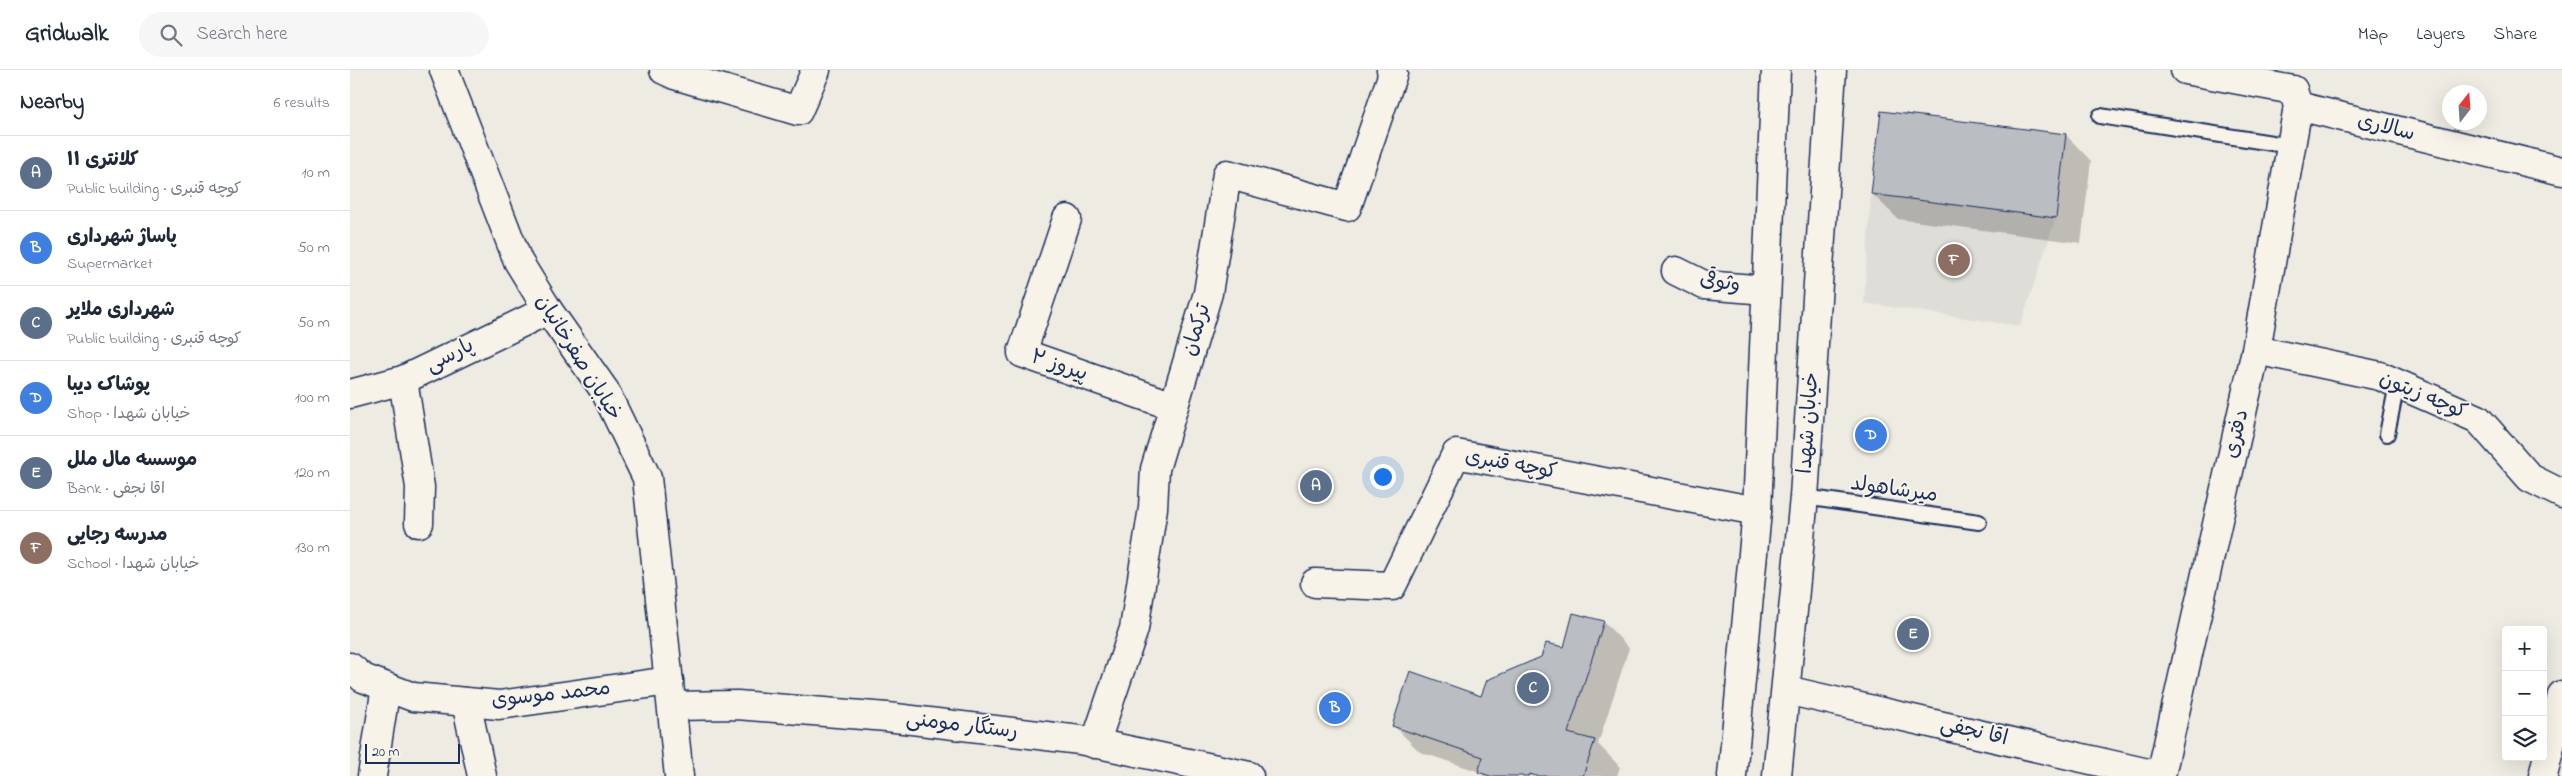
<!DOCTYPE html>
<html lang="en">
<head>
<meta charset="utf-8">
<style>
	body { margin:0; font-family:"Indie Flower","Playpen Sans Arabic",sans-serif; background:#f6f6f7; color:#1f2937 }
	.controls { position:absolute; right:15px; bottom:15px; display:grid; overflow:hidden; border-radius:5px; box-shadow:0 5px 20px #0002 }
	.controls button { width:45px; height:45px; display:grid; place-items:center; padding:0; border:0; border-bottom:1px solid #e0e1e3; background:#fff; color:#1f2937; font:25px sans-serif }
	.compass { position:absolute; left:2092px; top:15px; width:45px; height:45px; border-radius:50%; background:#fff; box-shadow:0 5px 20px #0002; rotate:17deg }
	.scale { position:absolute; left:15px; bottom:12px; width:95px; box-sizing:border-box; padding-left:5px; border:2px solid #1b2f5e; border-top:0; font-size:14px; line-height:18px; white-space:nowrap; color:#1b2f5e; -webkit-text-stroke:4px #f7f3e8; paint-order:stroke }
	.you { position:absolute; left:1032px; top:406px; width:18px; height:18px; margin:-12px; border:4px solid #fff; border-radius:50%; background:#1a73e8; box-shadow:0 0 0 8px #1a73e833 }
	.badge { display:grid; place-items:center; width:32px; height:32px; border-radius:50%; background:#db2777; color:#fff; font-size:16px; font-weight:700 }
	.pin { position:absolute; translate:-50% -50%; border:2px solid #fff; box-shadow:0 1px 5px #0006 }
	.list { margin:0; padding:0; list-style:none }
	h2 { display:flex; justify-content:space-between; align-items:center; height:65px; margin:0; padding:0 20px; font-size:21px }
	h2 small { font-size:16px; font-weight:400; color:#747a83 }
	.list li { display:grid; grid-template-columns:32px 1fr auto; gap:15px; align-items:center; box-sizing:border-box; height:75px; padding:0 20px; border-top:1px solid #e0e1e3 }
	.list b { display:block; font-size:19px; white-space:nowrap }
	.list p { margin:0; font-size:16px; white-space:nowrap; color:#747a83 }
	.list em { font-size:16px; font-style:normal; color:#747a83 }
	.icon { flex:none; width:28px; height:28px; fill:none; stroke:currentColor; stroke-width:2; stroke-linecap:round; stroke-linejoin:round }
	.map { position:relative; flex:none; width:2212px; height:706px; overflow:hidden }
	header { display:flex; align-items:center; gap:30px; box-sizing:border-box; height:70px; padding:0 25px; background:#fff; border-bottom:1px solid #e0e1e3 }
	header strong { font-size:24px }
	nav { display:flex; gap:28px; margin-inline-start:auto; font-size:18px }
	.search { width:350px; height:45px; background:#f6f6f7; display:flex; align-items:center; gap:12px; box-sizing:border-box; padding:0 18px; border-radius:28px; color:#747a83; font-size:19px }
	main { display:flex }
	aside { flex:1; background:#fff }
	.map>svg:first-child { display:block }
</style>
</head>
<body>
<header>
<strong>Gridwalk</strong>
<div class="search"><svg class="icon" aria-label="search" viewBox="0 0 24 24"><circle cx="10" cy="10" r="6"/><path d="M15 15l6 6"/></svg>Search here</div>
<nav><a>Map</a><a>Layers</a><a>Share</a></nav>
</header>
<main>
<aside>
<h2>Nearby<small>6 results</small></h2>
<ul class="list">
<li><span class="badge" style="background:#5c6f8a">A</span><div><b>کلانتری ۱۱</b><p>Public building · کوچه قنبری</p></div><em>10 m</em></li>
<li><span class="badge" style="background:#3f7fe0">B</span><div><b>پاساژ شهرداری</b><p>Supermarket</p></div><em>50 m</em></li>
<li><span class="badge" style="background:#5c6f8a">C</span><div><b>شهرداری ملایر</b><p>Public building · کوچه قنبری</p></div><em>50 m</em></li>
<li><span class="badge" style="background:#3f7fe0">D</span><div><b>پوشاک دیبا</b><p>Shop · خیابان شهدا</p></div><em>100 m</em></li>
<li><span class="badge" style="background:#5c6f8a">E</span><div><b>موسسه مال ملل</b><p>Bank · اقا نجفی</p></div><em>120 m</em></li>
<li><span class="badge" style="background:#8d6e63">F</span><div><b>مدرسه رجایی</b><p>School · خیابان شهدا</p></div><em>130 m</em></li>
</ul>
</aside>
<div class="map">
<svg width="2212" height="706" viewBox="0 0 2212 706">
	<rect width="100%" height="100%" fill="#eeebe2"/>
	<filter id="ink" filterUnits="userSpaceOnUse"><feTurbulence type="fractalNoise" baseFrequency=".02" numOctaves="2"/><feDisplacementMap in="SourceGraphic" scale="10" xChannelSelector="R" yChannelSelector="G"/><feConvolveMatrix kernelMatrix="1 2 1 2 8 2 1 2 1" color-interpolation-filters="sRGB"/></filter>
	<g filter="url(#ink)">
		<polygon fill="#deddd8" points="1531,41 1716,64 1706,148 1670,256 1514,233 1521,124"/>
		<g fill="#0003">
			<polygon points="1716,65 1741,91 1731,173 1548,149 1522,124"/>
			<polygon points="1224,545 1254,552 1279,578 1248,674 1270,697 1267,706 1134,706 1130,702 1070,682 1044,656 1132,627 1215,578"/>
		</g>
		<g fill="#babdc2" stroke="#1b2f5e">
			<polygon points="1531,41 1716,64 1706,148 1521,124"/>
			<polygon points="1223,543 1254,551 1218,663 1245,670 1233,706 1186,706 1180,704 1179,706 1140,706 1128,702 1133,687 1042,656 1060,601 1131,626 1137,610 1191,587 1196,573 1214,577"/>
		</g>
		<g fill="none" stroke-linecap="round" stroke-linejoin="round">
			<defs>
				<g id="service">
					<polyline points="1750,46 1941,76"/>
					<polyline points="2037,364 2047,314"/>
					<polyline points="1454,427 1629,452"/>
				</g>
				<g id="minor">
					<polyline points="314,0 325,5 448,41 466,0"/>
					<polyline points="1835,0 1943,20"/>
					<polyline points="1948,36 2212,101"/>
					<polyline points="717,149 672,283 823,336"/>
					<polyline points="1326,201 1354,215 1416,220"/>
					<polyline points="1906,280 2030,306 2128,349 2180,408 2212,424"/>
					<polyline points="53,310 70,417 69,453"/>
					<polyline points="0,324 53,310 198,240"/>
					<polyline points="965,513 1042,516 1106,384 1407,441"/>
					<polyline points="0,597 13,608 63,627 149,635 319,611"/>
					<polyline points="116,632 132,706"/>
					<polyline points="745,674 784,559 803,438 805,399 858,223 877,104 997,137 1043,3 1041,0"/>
					<polyline points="1811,705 1906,280 1948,36 1943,20"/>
					<polyline points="22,706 36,617"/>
					<polyline points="2193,706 2212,625"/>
				</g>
				<g id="tertiary">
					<polyline points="94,0 168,191 198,240 255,321 297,408 329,706"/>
					<polyline points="322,636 387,635 537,647 730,670 899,706"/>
				</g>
				<g id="secondary">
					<polyline points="1436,620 1811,706"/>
					<polyline points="1382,706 1407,441 1426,0"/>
					<polyline points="1427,706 1454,427 1482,0"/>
				</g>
			</defs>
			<use href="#service" stroke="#1b2f5e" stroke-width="18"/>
			<use href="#minor" stroke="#1b2f5e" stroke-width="31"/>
			<use href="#tertiary" stroke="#1b2f5e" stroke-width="31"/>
			<use href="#secondary" stroke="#1b2f5e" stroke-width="31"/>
			<use href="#service" stroke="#f7f3e8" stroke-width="14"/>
			<use href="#minor" stroke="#f7f3e8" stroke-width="28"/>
			<use href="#tertiary" stroke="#f7f3e8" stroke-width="28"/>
			<use href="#secondary" stroke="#f7f3e8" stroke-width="28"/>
		</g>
	</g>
	<g text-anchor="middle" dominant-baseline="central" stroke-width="4" stroke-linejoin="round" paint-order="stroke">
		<g font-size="21" fill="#1b2f5e" stroke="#f7f3e8">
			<text transform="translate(2036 58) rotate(14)">سالاری</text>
			<text transform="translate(1370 213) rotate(10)">وثوقی</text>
			<text transform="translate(847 260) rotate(-73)">ترکمان</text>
			<text transform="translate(100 286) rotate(-27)">پارسی</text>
			<text transform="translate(228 288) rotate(58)">خیابان صفرخانیان</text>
			<text transform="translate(709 296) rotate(19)">پیروز ۲</text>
			<text transform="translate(2073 326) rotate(23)">کوچه زیتون</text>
			<text transform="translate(1459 353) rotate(-86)">خیابان شهدا</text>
			<text transform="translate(1887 364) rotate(-77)">دفتری</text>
			<text transform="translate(1161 395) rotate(10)">کوچه قنبری</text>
			<text transform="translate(1544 420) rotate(8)">میرشاهولد</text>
			<text transform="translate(201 625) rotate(-6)">محمد موسوی</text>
			<text transform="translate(612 656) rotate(7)">رستگار مومنی</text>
			<text transform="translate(1624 662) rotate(13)">اقا نجفی</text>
		</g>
	</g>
</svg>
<div class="controls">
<button>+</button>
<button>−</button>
<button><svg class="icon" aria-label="layers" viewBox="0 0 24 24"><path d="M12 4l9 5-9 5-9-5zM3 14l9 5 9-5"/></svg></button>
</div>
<svg class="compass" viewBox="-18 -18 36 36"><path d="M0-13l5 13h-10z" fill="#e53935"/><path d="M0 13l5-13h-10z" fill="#747a83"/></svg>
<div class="scale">20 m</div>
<div class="you"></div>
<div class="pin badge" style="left:966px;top:416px;background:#5c6f8a">A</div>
<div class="pin badge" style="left:985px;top:638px;background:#3f7fe0">B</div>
<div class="pin badge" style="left:1183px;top:618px;background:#5c6f8a">C</div>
<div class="pin badge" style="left:1521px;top:365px;background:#3f7fe0">D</div>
<div class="pin badge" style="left:1563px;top:564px;background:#5c6f8a">E</div>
<div class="pin badge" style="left:1604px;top:190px;background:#8d6e63">F</div>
</div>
</main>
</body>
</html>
